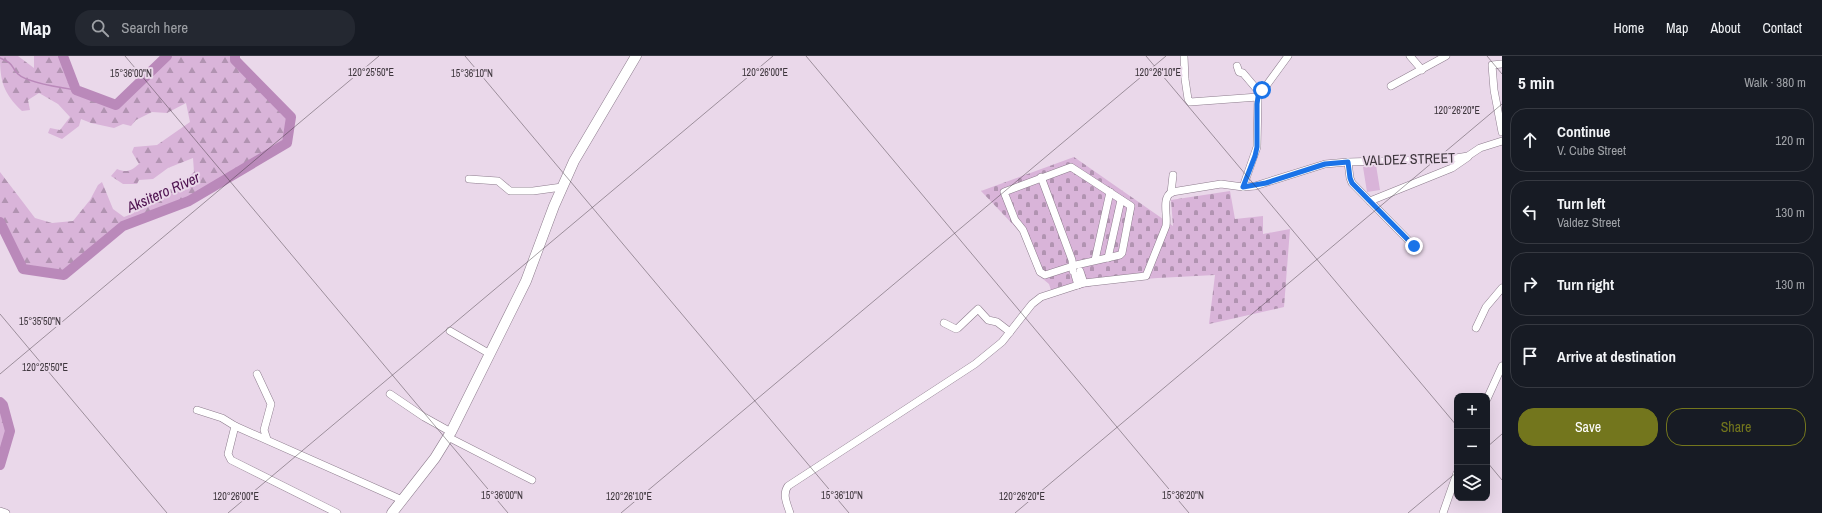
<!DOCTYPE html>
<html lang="en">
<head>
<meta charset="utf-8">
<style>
	body { margin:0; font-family:"Archivo Narrow",sans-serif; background:#242831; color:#f1f3f6 }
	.controls { position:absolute; right:12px; bottom:12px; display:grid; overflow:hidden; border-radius:8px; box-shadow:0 4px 16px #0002 }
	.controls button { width:36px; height:36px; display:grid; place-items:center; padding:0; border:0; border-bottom:1px solid #363941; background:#171b24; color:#f1f3f6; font:20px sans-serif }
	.stop { position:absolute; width:12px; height:12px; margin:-9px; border:3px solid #1a73e8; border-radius:50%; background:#fff }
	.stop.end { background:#1a73e8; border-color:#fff; box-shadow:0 1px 4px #0008 }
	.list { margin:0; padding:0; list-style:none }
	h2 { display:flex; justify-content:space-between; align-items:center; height:52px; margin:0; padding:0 16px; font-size:17px }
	h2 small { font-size:13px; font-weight:400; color:#9ea1a6 }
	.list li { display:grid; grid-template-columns:26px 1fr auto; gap:12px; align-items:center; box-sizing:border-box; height:64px; margin:0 8px 8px; padding:0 8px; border:1px solid #363941; border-radius:16px }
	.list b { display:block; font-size:15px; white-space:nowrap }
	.list p { margin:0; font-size:13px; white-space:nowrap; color:#9ea1a6 }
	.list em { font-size:13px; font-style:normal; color:#9ea1a6 }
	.actions { display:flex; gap:8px; padding:12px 16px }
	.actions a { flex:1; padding:9px 0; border:1px solid #73761d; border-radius:16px; text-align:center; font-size:14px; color:#73761d }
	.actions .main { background:#73761d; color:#fff }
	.icon { flex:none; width:22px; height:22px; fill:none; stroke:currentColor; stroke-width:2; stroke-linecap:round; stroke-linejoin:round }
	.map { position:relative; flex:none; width:1502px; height:457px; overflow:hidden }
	header { display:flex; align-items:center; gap:24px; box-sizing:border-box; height:56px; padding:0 20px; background:#171b24; border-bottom:1px solid #363941 }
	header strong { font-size:19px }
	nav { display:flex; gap:22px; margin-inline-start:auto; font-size:14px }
	.search { width:280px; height:36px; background:#242831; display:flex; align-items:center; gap:10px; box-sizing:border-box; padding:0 14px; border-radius:16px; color:#9ea1a6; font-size:15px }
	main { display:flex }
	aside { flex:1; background:#171b24 }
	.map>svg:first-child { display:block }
</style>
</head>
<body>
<header>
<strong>Map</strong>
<div class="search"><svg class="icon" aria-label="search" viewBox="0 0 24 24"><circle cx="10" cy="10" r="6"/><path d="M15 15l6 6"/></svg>Search here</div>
<nav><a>Home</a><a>Map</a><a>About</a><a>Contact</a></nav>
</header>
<main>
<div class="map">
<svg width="1502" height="457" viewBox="0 0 1502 457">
	<defs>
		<pattern id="forest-firs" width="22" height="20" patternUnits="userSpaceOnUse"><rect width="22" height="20" fill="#d9b4d9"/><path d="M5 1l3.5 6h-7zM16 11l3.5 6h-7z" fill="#b193b1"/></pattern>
		<pattern id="cemetery-stones" width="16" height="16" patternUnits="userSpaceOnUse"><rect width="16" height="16" fill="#d9b4d9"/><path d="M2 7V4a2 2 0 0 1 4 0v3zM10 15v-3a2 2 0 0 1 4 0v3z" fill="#b193b1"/></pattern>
	</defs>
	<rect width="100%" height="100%" fill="#ead8ea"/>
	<polygon fill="#d9b4d9" points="1376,109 1380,134 1367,136 1363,111"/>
	<g fill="url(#forest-firs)">
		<path d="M0,0h18l16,12v-12h29l13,34 40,15 51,-49h68l56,61 -4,26 -98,58 -66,25 -59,49 -41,-6 -23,-47v-50l35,46 17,5 21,-2 17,-21 8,-15 4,-3 11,27 11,8 10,-4 6,-11 36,-15 18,-15 -1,-14 -25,10 -15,11 -14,1 -2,4h-14l-12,-8 6,-7c10,4 14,2 22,-5l-7,-12 2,-5 23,-2 33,-23 -4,-19 -19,10 -15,-1 -16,8 -5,6 -8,-2 -9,4 -23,-5 -10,-4 -2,7 -17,13 -14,-6 2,-5 10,2 10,-13 -12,-13 -19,-11 -11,7 2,10 -8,1c-19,-18 -22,-30 -22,-55z"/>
		<polygon points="0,346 3,349 10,375 0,406"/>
	</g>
	<path fill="url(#cemetery-stones)" d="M1074,101l99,69 -2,-26 59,-9 5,28 28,-3v18l27,-5 -6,78 -75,17 6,-49c-51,3 -102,3 -151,18l-2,-7 -11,4 -2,-6 -12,-10 -16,-41 -40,-42z"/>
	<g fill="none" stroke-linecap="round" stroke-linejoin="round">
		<path stroke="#ba89ba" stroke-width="1.5" d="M0,2c16,7 9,7 18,16 9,9 45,14 58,16"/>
		<g stroke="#ba89ba" stroke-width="10">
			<polyline points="63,0 76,34 116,49 167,0"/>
			<polyline points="0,166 23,213 64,219 123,170 189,145 287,87 291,61 235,4 235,0"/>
			<polyline points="0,346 3,349 10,375 0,409"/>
		</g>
		<defs>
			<g id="street">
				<polyline points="1184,0 1185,23 1188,43 1190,46 1258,41"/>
				<polyline points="1410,0 1422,14"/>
				<polyline points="1502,8 1492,9 1494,34 1502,76"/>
				<polyline points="1237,10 1239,16 1243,17 1260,37"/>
				<polyline points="1391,30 1446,0"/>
				<polyline points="1348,106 1350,122 1352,127 1414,190"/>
				<polygon points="1071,111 1131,150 1122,197 1120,199 1076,209 1045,219 1040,216 1023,174 1015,164 1004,136"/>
				<polyline points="1041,121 1072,204 1073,215"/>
				<polyline points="469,123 498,125 510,135 533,135 562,131"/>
				<polyline points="1243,131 1257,91 1258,41 1288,0"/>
				<polyline points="1171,137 1173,119"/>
				<polyline points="1370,145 1452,112 1468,101"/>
				<polyline points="1108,202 1121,144"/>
				<polyline points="1095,204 1110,136"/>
				<polyline points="1080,215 1084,227"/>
				<polyline points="1075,219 1078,229"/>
				<polyline points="944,267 956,273 958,272 978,253 988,264 997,266 1010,276"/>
				<polyline points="1476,272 1486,251 1502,232"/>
				<polyline points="450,275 490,298"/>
				<polyline points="257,318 271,348 264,374 267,383"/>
				<polyline points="390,338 424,361 451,376"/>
				<polyline points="1487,343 1502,310"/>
				<polyline points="197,354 222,362 235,370"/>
				<polyline points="448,381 532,424"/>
				<polyline points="0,455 6,457"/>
				<polyline points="337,457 231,404 228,398 235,370 402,444"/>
				<path d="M790,457c-3,-9 -8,-19 -2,-27l187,-122 27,-22 30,-38 9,-7 43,-14 62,-7 20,-50c2,-11 -5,-28 6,-34l49,-8 22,3 12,-1 70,-22 23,-2 102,-3 18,-3 12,-8 22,-7"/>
				<polyline points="1443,457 1457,417"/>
			</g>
			<polyline id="secondary" points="392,457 435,402 451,376 526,225 554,150 574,105 636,0"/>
		</defs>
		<use href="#street" stroke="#8d7c8d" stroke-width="8"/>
		<use href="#secondary" stroke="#8d7c8d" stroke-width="11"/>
		<use href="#street" stroke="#fff" stroke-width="7"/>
		<use href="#secondary" stroke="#fff" stroke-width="10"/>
	</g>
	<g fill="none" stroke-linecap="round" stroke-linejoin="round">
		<polyline stroke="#1a73e8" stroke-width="5" points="1262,34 1258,41 1257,48 1257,91 1255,100 1243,131 1266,127 1325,108 1348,106 1350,122 1352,127 1414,190"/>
	</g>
	<path fill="none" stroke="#3d353c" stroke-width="1" stroke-opacity="0.45" d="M125,0l383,457M465,0l384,457M806,0l383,457M1146,0l311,370M1487,0l15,18M0,258l167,199M0,318l379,-318M1487,391l15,-13M1487,406l15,18M228,457l545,-457M621,457l545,-457M1015,457l487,-409M1408,457l49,-41"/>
	<g text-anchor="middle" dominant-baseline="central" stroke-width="4" stroke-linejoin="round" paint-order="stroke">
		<g font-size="14" fill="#3d353c" stroke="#ead8ea">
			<text transform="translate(1409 103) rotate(-2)">VALDEZ STREET</text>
		</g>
		<g font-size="15" font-style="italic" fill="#4d114f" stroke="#ead8ea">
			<text transform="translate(163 136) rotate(-24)">Aksitero River</text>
		</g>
	</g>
	<g font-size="10" text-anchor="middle" fill="#3d353c" stroke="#ead8ea" stroke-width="4" stroke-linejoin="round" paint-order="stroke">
		<text x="371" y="20">120°25'50"E</text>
		<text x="1158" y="20">120°26'10"E</text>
		<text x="765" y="20">120°26'00"E</text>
		<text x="131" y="21">15°36'00"N</text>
		<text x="472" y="21">15°36'10"N</text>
		<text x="1457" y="58">120°26'20"E</text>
		<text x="40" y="269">15°35'50"N</text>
		<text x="45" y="315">120°25'50"E</text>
		<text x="502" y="443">15°36'00"N</text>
		<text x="842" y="443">15°36'10"N</text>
		<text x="1183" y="443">15°36'20"N</text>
		<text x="236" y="444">120°26'00"E</text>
		<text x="629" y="444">120°26'10"E</text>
		<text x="1022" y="444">120°26'20"E</text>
	</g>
</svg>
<div class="controls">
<button>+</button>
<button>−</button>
<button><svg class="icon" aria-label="layers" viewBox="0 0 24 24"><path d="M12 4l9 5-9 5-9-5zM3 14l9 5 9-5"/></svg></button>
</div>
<div class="stop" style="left:1262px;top:34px"></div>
<div class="stop end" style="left:1414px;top:190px"></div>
</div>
<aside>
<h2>5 min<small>Walk · 380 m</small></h2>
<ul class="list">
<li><svg class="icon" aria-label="ahead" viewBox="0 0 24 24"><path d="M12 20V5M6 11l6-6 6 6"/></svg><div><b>Continue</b><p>V. Cube Street</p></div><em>120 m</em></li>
<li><svg class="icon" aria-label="left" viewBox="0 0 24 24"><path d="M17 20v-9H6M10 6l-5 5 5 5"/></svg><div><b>Turn left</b><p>Valdez Street</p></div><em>130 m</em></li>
<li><svg class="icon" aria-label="right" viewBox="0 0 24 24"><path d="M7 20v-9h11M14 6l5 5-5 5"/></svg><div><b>Turn right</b></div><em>130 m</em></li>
<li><svg class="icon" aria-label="arrive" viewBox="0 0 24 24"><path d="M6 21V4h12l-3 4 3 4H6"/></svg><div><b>Arrive at destination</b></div></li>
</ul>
<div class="actions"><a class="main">Save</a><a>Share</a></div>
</aside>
</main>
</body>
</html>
